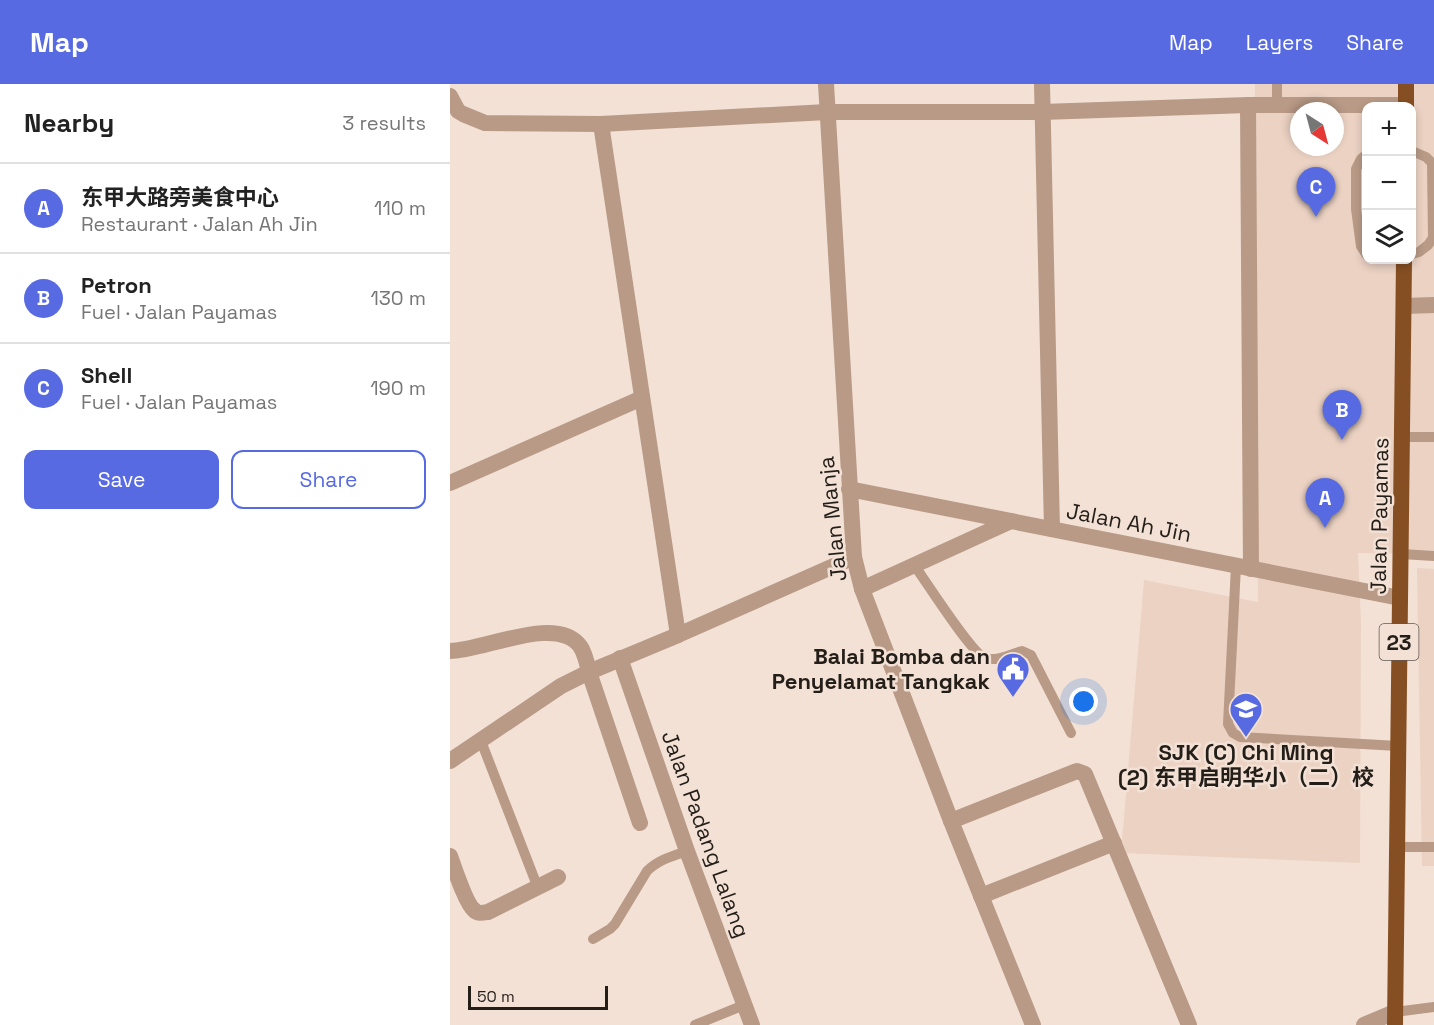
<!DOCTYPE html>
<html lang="en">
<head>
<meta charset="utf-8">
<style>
	body { margin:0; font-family:"Space Grotesk","Noto Sans SC",sans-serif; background:#f2f2f2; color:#222 }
	.controls { position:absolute; right:18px; top:18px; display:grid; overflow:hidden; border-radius:12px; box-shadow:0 3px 9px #0003 }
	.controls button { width:54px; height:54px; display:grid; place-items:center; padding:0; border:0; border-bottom:2px solid #e0e0e0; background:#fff; color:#222; font:30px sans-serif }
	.compass { position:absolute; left:840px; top:18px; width:54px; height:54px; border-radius:50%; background:#fff; box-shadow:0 3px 9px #0003; rotate:144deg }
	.scale { position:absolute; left:18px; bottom:15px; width:140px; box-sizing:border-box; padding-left:6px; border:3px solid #241e19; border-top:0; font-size:16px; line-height:21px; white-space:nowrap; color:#241e19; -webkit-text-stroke:4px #f3e1d5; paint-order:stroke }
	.you { position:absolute; left:634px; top:618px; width:21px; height:21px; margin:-15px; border:4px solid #fff; border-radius:50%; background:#1a73e8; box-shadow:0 0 0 9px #1a73e833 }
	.badge { display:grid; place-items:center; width:39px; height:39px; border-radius:50%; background:#576ae1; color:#fff; font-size:20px; font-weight:700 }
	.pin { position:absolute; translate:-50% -50px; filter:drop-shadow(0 2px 3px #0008) }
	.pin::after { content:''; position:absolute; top:32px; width:21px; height:18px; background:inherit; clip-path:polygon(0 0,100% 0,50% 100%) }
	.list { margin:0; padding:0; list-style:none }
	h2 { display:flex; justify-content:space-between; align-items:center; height:78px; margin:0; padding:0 24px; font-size:26px }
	h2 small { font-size:20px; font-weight:400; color:#767676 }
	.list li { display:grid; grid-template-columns:39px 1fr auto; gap:18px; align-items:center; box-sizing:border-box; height:90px; padding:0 24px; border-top:2px solid #e0e0e0 }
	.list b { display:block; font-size:22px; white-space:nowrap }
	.list p { margin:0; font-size:20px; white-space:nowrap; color:#767676 }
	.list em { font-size:20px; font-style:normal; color:#767676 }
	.actions { display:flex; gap:12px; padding:18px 24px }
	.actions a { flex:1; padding:14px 0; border:2px solid #576ae1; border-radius:12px; text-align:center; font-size:21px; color:#576ae1 }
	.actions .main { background:#576ae1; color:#fff }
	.icon { flex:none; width:33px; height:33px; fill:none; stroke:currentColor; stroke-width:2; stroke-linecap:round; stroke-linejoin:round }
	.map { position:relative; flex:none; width:984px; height:941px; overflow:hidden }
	header { display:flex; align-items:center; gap:36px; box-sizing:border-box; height:84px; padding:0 30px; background:#576ae1; color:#fff }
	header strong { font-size:28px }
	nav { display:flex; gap:33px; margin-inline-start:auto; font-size:21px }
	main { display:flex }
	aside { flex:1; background:#fff }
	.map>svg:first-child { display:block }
</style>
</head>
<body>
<header>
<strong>Map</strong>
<nav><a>Map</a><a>Layers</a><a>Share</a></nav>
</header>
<main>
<aside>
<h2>Nearby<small>3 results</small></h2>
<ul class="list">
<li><span class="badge">A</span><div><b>东甲大路旁美食中心</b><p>Restaurant · Jalan Ah Jin</p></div><em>110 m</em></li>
<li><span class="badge">B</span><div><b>Petron</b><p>Fuel · Jalan Payamas</p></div><em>130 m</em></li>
<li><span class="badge">C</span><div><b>Shell</b><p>Fuel · Jalan Payamas</p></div><em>190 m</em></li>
</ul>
<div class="actions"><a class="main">Save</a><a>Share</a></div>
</aside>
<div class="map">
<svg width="984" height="941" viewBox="0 0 984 941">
	<rect width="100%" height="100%" fill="#f3e1d5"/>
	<g fill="#ebd2c3" fill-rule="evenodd">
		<path d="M805,0h179v470l-76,-1 3,69 -1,241 -239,-10 23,-273 114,22zM916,22h46v154h-46zM849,27h36v36h-36z"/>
		<polygon points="967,484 984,485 984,782 972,782"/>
	</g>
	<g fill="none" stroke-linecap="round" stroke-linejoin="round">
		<g stroke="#b89a86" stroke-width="10">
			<polyline points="827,0 827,22"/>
			<polyline points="962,67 976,73 982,79 983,154 978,161 969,168 962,170"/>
			<polyline points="916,71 911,75 906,85 906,125 911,162 916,170"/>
			<polyline points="952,353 984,353"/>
			<polyline points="951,470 984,472"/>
			<path d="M464,481c12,16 57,88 71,93 13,4 25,-4 37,-7l9,4 40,78"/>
			<polyline points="786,482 778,640 783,649 790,653 948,662"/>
			<polyline points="31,657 88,804"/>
			<polyline points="947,763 984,763"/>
			<path d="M143,855l17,-10 5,-5 32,-53c11,-11 25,-15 40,-20"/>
			<polyline points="945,928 984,923"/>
			<polyline points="245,941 294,921"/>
		</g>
		<g stroke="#b89a86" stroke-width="16">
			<polyline points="592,0 602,445"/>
			<polyline points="0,12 8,27 13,30 35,39 151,40 377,28 592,28 798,21 956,21"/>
			<polyline points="798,21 801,485"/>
			<polyline points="151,40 228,551"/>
			<polyline points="954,222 984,221"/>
			<polyline points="0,399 192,314"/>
			<polyline points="399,405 950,514"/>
			<polyline points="412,505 561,437"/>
			<path d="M0,567c33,0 106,-37 130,-5 5,7 7,17 9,26l51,151"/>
			<polyline points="170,574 237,767 302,941"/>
			<polyline points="0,677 111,602 139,588 228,551 404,473"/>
			<polyline points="501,737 627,687 635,690 739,941"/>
			<path d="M0,772c4,11 16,48 24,54 4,4 8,3 14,2l70,-35"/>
			<polyline points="531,812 664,759"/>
		</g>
		<g stroke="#b89a86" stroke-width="16">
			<polyline points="376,0 404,473 412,505 501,737 583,941"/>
			<polyline points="914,941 945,928"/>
		</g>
		<g stroke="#864f23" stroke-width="16">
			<polyline points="956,22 956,0"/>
			<polyline points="945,941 954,176"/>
		</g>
	</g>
	<defs>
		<symbol id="civic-pin" viewBox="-11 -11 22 30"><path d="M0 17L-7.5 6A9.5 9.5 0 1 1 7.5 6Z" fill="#576ae1" stroke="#f3e1d5"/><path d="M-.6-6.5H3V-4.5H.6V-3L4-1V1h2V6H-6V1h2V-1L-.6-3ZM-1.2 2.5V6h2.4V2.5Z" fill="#fff"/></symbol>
		<symbol id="school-pin" viewBox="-11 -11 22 30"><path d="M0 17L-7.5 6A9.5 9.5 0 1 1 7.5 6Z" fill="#576ae1" stroke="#f3e1d5"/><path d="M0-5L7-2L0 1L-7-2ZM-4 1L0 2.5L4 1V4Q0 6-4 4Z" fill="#fff"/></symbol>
	</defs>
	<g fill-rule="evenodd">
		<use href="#civic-pin" x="544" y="566" width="38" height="52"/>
		<use href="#school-pin" x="777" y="606" width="38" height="52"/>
	</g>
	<g text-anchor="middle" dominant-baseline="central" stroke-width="5" stroke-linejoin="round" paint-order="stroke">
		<rect fill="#f3e1d5" stroke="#625851" stroke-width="1.5" x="929.5" y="540" width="39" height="36" rx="4.5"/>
		<g font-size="21" font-weight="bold" fill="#241e19">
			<text x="949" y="558">23</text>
		</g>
		<g font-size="22" fill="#241e19" stroke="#f3e1d5">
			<text transform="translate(929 432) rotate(-89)">Jalan Payamas</text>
			<text transform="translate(382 435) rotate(-96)">Jalan Manja</text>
			<text transform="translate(679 438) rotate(11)">Jalan Ah Jin</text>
			<text transform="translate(256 750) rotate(70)">Jalan Padang Lalang</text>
		</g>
		<g font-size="22" font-weight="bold" fill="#241e19" stroke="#f3e1d5" text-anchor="end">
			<text x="540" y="572">Balai Bomba dan<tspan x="540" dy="25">Penyelamat Tangkak</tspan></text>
			<text x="796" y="668" text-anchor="middle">SJK (C) Chi Ming<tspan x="796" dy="25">(2) 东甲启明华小（二）校</tspan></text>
		</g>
	</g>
</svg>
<div class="controls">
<button>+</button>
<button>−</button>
<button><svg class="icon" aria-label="layers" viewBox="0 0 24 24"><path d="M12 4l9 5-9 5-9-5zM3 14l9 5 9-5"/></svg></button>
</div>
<svg class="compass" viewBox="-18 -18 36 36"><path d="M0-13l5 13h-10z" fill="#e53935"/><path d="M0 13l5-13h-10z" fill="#767676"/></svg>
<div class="scale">50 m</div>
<div class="you"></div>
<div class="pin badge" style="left:875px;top:444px">A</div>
<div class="pin badge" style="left:892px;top:356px">B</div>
<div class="pin badge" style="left:866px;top:133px">C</div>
</div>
</main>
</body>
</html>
